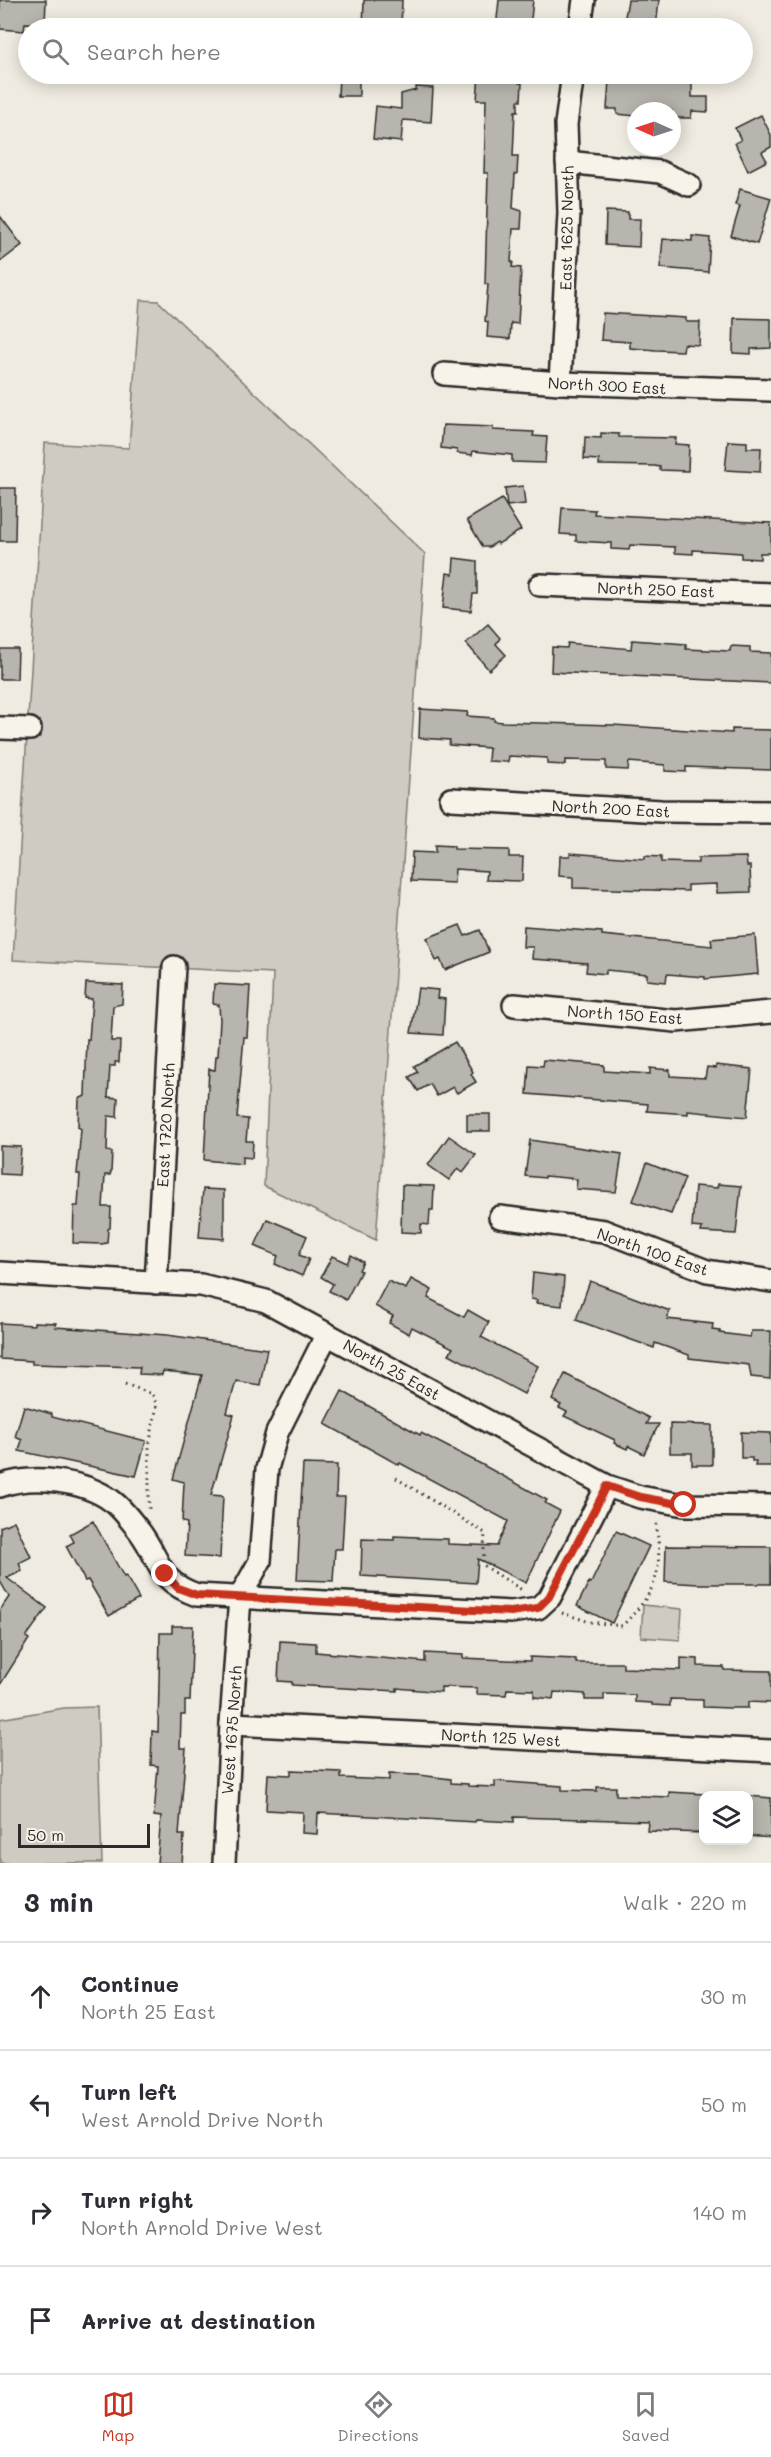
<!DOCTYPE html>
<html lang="en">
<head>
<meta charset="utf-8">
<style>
	body { margin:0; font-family:Mali,sans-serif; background:#f2f2f3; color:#2b2b33 }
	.controls { position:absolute; right:18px; bottom:18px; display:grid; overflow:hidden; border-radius:12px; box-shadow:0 3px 15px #0003 }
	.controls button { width:54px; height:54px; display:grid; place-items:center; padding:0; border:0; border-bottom:2px solid #e1e1e2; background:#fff; color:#2b2b33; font:30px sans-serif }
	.compass { position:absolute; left:627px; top:102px; width:54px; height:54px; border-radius:50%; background:#fff; box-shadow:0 3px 15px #0003; rotate:273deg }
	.scale { position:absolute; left:18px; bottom:15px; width:132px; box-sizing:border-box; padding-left:6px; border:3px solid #2b2b2b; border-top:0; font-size:16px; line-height:21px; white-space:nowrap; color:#2b2b2b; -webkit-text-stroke:4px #f7f3e8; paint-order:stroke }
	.stop { position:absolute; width:18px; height:18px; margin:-14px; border:4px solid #c8321e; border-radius:50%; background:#fff }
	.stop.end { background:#c8321e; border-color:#fff; box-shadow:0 2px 6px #0008 }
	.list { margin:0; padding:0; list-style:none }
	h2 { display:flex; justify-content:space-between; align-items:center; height:78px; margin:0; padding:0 24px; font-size:26px }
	h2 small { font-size:20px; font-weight:400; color:#7c7c81 }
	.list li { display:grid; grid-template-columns:39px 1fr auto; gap:18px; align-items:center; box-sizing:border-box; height:108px; padding:0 24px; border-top:2px solid #e1e1e2 }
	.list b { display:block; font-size:22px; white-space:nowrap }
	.list p { margin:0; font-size:20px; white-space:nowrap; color:#7c7c81 }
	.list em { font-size:20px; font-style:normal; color:#7c7c81 }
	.icon { flex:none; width:33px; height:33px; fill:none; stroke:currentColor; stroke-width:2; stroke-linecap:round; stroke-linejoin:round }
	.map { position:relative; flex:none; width:771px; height:1863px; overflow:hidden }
	.search { position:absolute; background:#fff; box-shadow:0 3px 15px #0003; left:18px; right:18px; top:18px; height:66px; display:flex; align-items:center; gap:15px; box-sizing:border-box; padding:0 21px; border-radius:33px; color:#7c7c81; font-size:22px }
	.sheet { height:510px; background:#fff }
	nav { display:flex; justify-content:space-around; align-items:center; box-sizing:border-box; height:84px; border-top:2px solid #e1e1e2; background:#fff; font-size:16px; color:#7c7c81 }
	nav a { display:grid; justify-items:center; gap:3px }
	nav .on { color:#c8321e }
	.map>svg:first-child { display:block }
</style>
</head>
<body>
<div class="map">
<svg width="771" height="1863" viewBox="0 0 771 1863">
	<rect width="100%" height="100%" fill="#efebe0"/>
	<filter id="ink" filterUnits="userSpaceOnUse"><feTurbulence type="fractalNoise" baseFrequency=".0167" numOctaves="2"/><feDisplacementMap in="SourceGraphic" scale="12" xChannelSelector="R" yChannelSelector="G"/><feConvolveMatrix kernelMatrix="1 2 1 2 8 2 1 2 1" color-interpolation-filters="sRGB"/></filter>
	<g filter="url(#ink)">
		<g fill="#cfcbc2" stroke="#7d7b76" stroke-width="1.5">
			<polygon points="140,300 158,301 425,554 376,1240 264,1186 273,973 13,960 45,443 129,448"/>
			<polygon points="643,1605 682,1609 680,1640 641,1637"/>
			<polygon points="97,1707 102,1863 0,1863 0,1719 64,1708"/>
		</g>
		<g fill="#b8b5ae" stroke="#2b2b2b" stroke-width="1.5">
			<polygon points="0,0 46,0 45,24 25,23 24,31 0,29"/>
			<polygon points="364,0 402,0 401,28 363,28"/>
			<polygon points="499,0 533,0 530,28 496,28"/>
			<polygon points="628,0 659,0 656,28 623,28"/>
			<polygon points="339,74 359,74 359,96 338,96"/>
			<polygon points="479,74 520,74 519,83 522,83 521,101 518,101 518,111 515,111 513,156 518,156 517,174 515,174 513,208 522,211 521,229 513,229 511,262 513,262 512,267 521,268 519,306 518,324 511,323 510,339 487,337 488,322 485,321 488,285 485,284 488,173 484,173 486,100 477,100"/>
			<polygon points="609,80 660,83 660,81 692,82 692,97 708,97 708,112 692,111 691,118 672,118 672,111 636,111 636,116 617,114 617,109 607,109"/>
			<polygon points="416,87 433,88 431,122 403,120 401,142 373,139 376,106 401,109 401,94 416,90"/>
			<polygon points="761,115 771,135 771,147 762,152 767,161 748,171 735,143 741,140 735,128"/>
			<polygon points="740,189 771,198 757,244 731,236 740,206 735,205"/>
			<polygon points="606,211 628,212 628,219 640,219 639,247 605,245"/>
			<polygon points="0,216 22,245 0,262"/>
			<polygon points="692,236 710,238 708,272 660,268 663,239 692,241"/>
			<polygon points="603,313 686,318 686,322 700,322 699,345 684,344 683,351 656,350 630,348 630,342 601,340"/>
			<polygon points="734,318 771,319 771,348 751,349 751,354 733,353"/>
			<polygon points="443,425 493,427 493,430 534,432 533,436 547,437 545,463 512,462 512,455 473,451 472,455 457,453 457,450 441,448"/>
			<polygon points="601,433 619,434 619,437 676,438 675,444 689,445 688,471 660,470 660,467 654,466 599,465 599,460 584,459 585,437 601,438"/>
			<polygon points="728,441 747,442 747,448 761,448 760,472 725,470"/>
			<polygon points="523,486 525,504 507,506 505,488"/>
			<polygon points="0,488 16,488 15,541 0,541"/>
			<polygon points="502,499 521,530 498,544 497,542 489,547 483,547 467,520"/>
			<polygon points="562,508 595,510 594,514 771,523 771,553 760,553 760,559 741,558 741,553 693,550 693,554 675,553 675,547 630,545 629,550 611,549 611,543 576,541 576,535 560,534"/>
			<polygon points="454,558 477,561 477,594 473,594 471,611 443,608 447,573 453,574"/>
			<polygon points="488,624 500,638 496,644 506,655 489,670 466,643"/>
			<polygon points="632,640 686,644 686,649 730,651 731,646 750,647 750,652 771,653 771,683 551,672 552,647 567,648 568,643 631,649"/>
			<polygon points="0,649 18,649 17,679 0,679"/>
			<polygon points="420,709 468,712 467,716 494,718 494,721 503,722 613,725 732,733 732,729 771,730 771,770 686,767 686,772 665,771 665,765 629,762 628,770 606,769 606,761 565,760 565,765 547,764 547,758 509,756 508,762 488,761 489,748 449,745 450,740 419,738"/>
			<polygon points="435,845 454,846 454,849 509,850 509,857 523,857 522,881 486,880 487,871 455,869 454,883 411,881 412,852 435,853"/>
			<polygon points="570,853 645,859 645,856 661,857 661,862 698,863 698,858 746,857 747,866 750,866 751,892 717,893 717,884 688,885 688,891 573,888 573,877 559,876 560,856 570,856"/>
			<polygon points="460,925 465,936 480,930 489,952 445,970 440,959 436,961 427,938"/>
			<polygon points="524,926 602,932 602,935 712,946 711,939 755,935 758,974 705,979 705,977 667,974 666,982 647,980 647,974 606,970 606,974 586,972 587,963 532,959 533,947 523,947"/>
			<polygon points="86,983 123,985 122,1004 113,1006 111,1041 120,1041 119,1062 115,1062 115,1066 110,1066 108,1097 118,1098 117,1117 108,1116 107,1151 112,1152 111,1172 110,1175 105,1175 103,1207 111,1207 110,1228 108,1229 107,1243 101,1244 73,1243 74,1206 78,1206 80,1174 77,1174 81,1129 78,1127 79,1099 85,1096 87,1039 89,1040 92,999 85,998"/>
			<polygon points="214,984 250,986 247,1037 244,1037 237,1118 248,1119 246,1141 253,1141 252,1158 242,1157 242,1164 204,1160 209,1069 215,1070 216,1056 218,1056 220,1020 219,1005 213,1004"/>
			<polygon points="418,988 438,990 437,998 445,999 443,1035 411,1033"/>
			<polygon points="455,1042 473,1072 471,1074 476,1082 457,1093 453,1087 437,1096 430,1084 418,1091 409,1077 418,1072 414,1066"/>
			<polygon points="544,1060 604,1065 604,1071 650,1074 650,1068 670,1070 670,1076 705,1078 707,1067 716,1068 716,1065 752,1069 747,1117 688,1111 688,1114 647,1111 648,1104 527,1094 529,1065 543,1066"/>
			<rect x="467" y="1114" width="23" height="17"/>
			<polygon points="449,1136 476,1155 463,1172 458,1168 449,1180 428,1165"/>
			<polygon points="530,1140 622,1154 616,1192 576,1189 577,1179 545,1176 545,1178 525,1176"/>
			<polygon points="0,1146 21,1147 19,1175 0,1174"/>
			<polygon points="647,1163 685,1178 671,1214 633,1201"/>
			<polygon points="718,1184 741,1186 736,1234 701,1232 702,1228 692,1227 695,1186 717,1188"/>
			<polygon points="402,1185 434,1186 433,1210 430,1210 429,1225 421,1224 421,1233 401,1232"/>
			<polygon points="203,1189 224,1190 224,1239 199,1237"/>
			<polygon points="267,1219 307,1236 299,1255 309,1259 302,1276 275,1264 278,1256 255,1246"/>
			<polygon points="351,1255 363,1262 359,1270 361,1271 346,1300 329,1291 333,1284 321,1277 332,1256 347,1263"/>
			<polygon points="533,1273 564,1277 562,1306 536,1303 537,1300 531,1299"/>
			<polygon points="411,1279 432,1290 428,1298 464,1317 468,1310 489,1322 481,1337 538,1366 524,1394 449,1354 453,1348 412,1327 409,1334 389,1323 393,1316 375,1306 388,1281 406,1289"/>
			<polygon points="590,1281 670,1311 667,1319 713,1324 712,1330 720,1331 720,1333 750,1337 751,1331 771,1331 770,1379 751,1377 749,1365 689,1358 689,1355 655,1343 654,1348 576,1320"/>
			<polygon points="34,1322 56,1323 55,1327 167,1335 267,1349 260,1385 236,1381 227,1413 234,1415 211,1495 223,1496 220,1558 185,1556 187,1523 182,1522 184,1482 173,1479 202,1375 163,1371 162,1375 139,1374 140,1367 32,1364 32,1361 0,1359 0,1323 34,1325"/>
			<polygon points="565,1374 649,1418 646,1424 659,1424 644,1454 628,1446 627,1449 614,1443 615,1440 564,1416 567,1412 559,1408 561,1405 552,1400"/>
			<polygon points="342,1391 420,1435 421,1433 479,1463 547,1500 545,1503 560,1511 526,1583 478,1559 476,1583 361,1576 362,1539 394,1540 394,1536 418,1537 418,1538 448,1539 448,1544 497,1546 508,1521 400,1463 399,1465 325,1424"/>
			<polygon points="24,1406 52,1414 52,1417 146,1441 136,1476 19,1451 22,1440 15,1437"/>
			<polygon points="670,1424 712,1425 712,1465 692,1465 692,1453 670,1453"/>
			<polygon points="741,1432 771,1433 771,1466 755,1466 756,1461 752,1461 752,1458 741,1458"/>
			<polygon points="303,1464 337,1465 336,1497 345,1497 342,1549 335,1549 333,1581 297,1580"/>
			<polygon points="14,1521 31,1557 19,1563 22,1571 7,1578 47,1608 26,1637 29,1639 0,1685 0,1610 9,1597 0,1581 0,1527"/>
			<polygon points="93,1521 124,1577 126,1576 139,1599 109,1616 88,1580 85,1581 66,1546 74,1542 70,1534"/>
			<polygon points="616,1531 649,1546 612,1623 577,1606 589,1582 591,1583"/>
			<polygon points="666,1546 771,1547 771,1584 698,1584 665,1582"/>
			<polygon points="172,1626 193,1626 190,1701 185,1701 185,1715 181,1715 180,1748 186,1748 179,1835 184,1835 182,1863 157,1863 161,1817 154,1816 158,1766 151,1765 152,1731 158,1732 160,1633 172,1633"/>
			<polygon points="280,1641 316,1643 316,1652 425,1662 425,1653 463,1655 463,1658 530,1661 530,1657 576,1659 576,1663 623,1663 623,1668 681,1670 681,1658 698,1659 698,1666 724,1667 724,1670 771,1671 771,1703 748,1702 748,1708 730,1708 703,1707 703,1700 670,1699 670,1706 652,1705 652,1703 635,1702 635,1695 604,1694 604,1700 585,1700 585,1694 554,1692 553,1699 534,1697 534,1690 507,1689 506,1695 477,1694 477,1688 441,1687 441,1692 397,1688 397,1691 292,1685 292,1682 278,1681"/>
			<polygon points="291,1770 341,1772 341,1778 389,1780 389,1774 419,1775 451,1779 451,1783 468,1784 468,1786 495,1787 495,1781 562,1786 562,1790 597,1791 597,1787 616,1787 616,1795 669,1797 669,1792 704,1794 704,1833 647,1831 648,1821 514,1817 514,1822 476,1820 475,1822 318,1813 317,1834 302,1833 303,1812 266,1810 268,1774 291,1775"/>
			<polygon points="748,1796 771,1798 771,1838 748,1836"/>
		</g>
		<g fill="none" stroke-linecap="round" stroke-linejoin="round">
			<defs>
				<g id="street">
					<polyline points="580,28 584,0"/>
					<polyline points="567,162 660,172 689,185"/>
					<polyline points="444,374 560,383 771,390"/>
					<polyline points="560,383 569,213 566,124 573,74"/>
					<polyline points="540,585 771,594"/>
					<polyline points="0,728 30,729"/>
					<polyline points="451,799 661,811 771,812"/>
					<polyline points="514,1005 676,1021 771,1012"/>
					<polyline points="500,1217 604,1231 707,1271 771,1281"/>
					<polyline points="0,1273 201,1285 266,1301 607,1486 640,1497 684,1505 771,1506"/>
					<polyline points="156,1283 174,967"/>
					<path d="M0,1486c32,-12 84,-6 112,15 10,7 20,21 28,31 22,30 17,49 57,63l314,17 27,-4 12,-11 57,-111"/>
					<polyline points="231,1724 771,1751"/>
					<polyline points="224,1863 231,1724 240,1597 260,1561 267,1469 277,1433 327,1334"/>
				</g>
			</defs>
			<use href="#street" stroke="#2b2b2b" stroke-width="26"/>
			<g stroke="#2b2b2b" stroke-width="3" stroke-dasharray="1.5 4.5" stroke-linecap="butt">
				<polyline points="125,1384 152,1394 157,1405 149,1446 149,1513"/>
				<polyline points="396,1478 485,1533 483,1565 522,1590"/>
				<path d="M562,1613l28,9 32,4c36,-36 41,-54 34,-104"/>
			</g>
			<use href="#street" stroke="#f7f3e8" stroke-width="21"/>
		</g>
	</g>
	<g fill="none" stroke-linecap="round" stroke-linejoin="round" filter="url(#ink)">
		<polyline stroke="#c8321e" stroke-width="8" points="165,1574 178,1588 197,1595 511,1612 538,1608 549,1597 607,1486 640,1497 684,1505"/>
	</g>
	<g text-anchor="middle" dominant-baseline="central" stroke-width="5" stroke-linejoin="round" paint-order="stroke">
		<g font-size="16" fill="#2b2b2b" stroke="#f7f3e8">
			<text transform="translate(566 228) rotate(-89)">East 1625 North</text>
			<text transform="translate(607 385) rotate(3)">North 300 East</text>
			<text transform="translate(656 589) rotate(2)">North 250 East</text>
			<text transform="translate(611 808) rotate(3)">North 200 East</text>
			<text transform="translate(625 1014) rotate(4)">North 150 East</text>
			<text transform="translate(165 1125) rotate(-87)">East 1720 North</text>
			<text transform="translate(653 1251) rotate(19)">North 100 East</text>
			<text transform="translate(392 1369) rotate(29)">North 25 East</text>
			<text transform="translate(231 1730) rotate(-86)">West 1675 North</text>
			<text transform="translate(501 1737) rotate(3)">North 125 West</text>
		</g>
	</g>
</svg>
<div class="controls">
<button><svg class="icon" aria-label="layers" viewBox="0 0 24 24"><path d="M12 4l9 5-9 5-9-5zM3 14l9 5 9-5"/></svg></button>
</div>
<svg class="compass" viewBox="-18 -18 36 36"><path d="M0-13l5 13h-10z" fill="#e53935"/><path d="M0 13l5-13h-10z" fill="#7c7c81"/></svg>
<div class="scale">50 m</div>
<div class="stop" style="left:684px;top:1505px"></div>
<div class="stop end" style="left:165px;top:1574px"></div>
<div class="search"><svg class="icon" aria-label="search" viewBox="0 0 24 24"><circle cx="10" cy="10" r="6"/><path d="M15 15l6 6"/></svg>Search here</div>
</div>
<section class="sheet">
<h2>3 min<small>Walk · 220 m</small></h2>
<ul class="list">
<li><svg class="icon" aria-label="ahead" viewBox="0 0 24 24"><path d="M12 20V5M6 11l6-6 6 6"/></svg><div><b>Continue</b><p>North 25 East</p></div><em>30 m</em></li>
<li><svg class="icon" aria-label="left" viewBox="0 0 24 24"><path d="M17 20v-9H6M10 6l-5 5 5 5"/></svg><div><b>Turn left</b><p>West Arnold Drive North</p></div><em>50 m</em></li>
<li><svg class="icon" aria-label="right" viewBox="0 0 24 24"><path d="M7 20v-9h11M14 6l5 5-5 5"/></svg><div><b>Turn right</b><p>North Arnold Drive West</p></div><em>140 m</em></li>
<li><svg class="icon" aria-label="arrive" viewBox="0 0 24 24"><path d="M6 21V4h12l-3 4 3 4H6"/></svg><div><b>Arrive at destination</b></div></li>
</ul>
</section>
<nav>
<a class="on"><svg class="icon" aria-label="map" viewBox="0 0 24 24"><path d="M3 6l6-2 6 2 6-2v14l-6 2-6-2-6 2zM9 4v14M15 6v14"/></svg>Map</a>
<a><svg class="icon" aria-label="directions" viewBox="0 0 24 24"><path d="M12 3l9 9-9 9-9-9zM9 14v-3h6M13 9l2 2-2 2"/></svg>Directions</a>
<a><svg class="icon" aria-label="saved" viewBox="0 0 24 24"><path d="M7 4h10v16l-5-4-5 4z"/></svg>Saved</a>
</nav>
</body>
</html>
